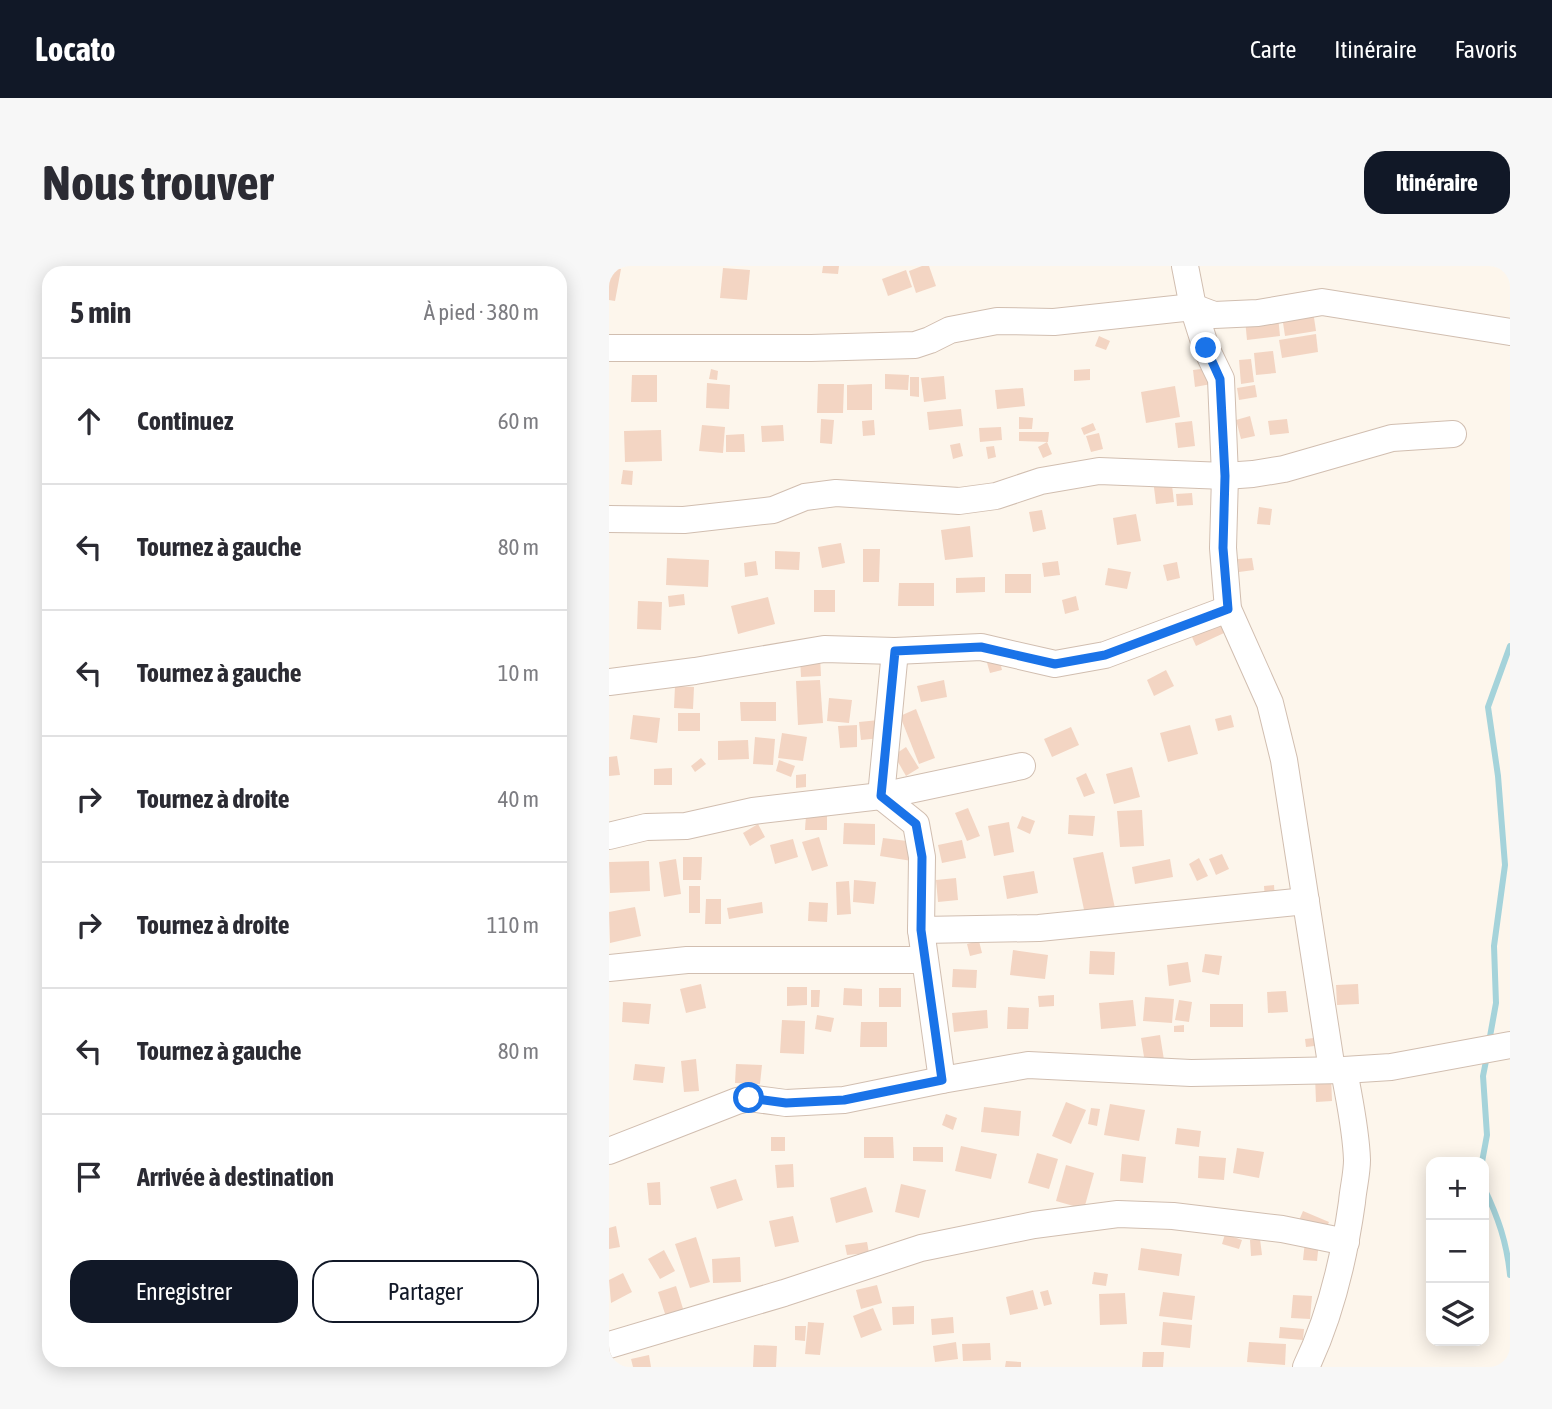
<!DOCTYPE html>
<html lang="fr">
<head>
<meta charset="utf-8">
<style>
	body { margin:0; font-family:"Asap Condensed",sans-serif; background:#f7f7f7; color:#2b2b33 }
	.controls { position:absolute; right:21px; bottom:21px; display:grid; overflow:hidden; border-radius:14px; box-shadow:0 4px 18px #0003 }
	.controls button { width:63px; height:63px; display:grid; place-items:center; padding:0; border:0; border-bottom:2px solid #e1e1e2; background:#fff; color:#2b2b33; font:35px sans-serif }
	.stop { position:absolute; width:21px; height:21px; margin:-16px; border:5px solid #1a73e8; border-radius:50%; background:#fff }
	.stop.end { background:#1a73e8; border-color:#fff; box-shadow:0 2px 7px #0008 }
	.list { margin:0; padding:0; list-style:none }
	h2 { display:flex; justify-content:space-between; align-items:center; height:91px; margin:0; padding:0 28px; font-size:30px }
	h2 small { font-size:23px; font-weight:400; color:#7c7c81 }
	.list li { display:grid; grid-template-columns:46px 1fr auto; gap:21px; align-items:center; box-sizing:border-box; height:126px; padding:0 28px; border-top:2px solid #e1e1e2 }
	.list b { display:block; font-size:26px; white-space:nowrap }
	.list em { font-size:23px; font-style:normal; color:#7c7c81 }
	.actions { display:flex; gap:14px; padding:21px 28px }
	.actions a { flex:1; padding:16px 0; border:2px solid #111827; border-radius:21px; text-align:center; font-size:24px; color:#111827 }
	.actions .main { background:#111827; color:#fff }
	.icon { flex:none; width:38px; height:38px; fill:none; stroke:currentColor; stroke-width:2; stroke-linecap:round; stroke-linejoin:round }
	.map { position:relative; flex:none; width:901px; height:1101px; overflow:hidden; border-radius:21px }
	header { display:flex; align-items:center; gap:42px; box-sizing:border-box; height:98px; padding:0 35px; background:#111827; color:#fff }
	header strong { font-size:33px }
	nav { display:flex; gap:38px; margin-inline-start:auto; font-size:24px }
	.intro { display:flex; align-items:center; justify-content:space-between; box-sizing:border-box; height:168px; padding:0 42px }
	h1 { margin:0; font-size:49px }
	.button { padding:18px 32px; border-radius:21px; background:#111827; color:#fff; font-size:24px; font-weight:700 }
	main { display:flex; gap:42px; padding:0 42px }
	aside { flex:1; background:#fff; border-radius:21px; box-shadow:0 4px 18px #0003 }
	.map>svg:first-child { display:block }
</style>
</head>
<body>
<header>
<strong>Locato</strong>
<nav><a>Carte</a><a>Itinéraire</a><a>Favoris</a></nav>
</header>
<div class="intro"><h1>Nous trouver</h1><a class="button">Itinéraire</a></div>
<main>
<aside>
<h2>5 min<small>À pied · 380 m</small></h2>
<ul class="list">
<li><svg class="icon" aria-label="ahead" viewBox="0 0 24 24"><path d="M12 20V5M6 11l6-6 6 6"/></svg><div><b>Continuez</b></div><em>60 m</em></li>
<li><svg class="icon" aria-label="left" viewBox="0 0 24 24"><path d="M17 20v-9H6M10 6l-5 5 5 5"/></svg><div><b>Tournez à gauche</b></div><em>80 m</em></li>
<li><svg class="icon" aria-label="left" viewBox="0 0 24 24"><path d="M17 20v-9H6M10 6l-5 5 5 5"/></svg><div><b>Tournez à gauche</b></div><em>10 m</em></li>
<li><svg class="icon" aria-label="right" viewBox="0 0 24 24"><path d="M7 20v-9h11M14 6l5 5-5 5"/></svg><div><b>Tournez à droite</b></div><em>40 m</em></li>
<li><svg class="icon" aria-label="right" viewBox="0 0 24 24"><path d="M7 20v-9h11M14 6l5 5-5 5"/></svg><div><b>Tournez à droite</b></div><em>110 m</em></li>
<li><svg class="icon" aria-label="left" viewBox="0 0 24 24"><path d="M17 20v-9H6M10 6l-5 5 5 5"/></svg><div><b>Tournez à gauche</b></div><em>80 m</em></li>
<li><svg class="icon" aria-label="arrive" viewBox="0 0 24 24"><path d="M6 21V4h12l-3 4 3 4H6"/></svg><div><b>Arrivée à destination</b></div></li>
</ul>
<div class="actions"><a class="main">Enregistrer</a><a>Partager</a></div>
</aside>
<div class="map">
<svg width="901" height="1101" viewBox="0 0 901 1101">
	<rect width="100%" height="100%" fill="#fdf6ec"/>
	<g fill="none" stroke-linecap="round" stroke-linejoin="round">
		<g stroke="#a5d3da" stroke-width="6">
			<polyline points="880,776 887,737 885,680 896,599 889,510 879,441 901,380"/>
			<polyline points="873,896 878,869 874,810 878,790"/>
			<path d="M875,922c14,29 23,55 26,87"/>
		</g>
	</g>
	<g fill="#f3d5c3">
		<polygon points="214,0 230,0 229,8 213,7"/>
		<polygon points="313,0 320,0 327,20 307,27 300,5"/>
		<polygon points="0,1 12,3 6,35 0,34"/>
		<polygon points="114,2 141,4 138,34 111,32"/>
		<polygon points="297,4 303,21 279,30 273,13"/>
		<polygon points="704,45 707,65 676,70 673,50"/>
		<polygon points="669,50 671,70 638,74 636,53"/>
		<polygon points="707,68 709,86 673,92 670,74"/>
		<polygon points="490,70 501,75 497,84 486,80"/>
		<polygon points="664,85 667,107 647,109 645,87"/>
		<polygon points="642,93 645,116 632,118 630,94"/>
		<polygon points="600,102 602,118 586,121 584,104"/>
		<polygon points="102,103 109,105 108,114 100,113"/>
		<polygon points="481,103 481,114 465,115 465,104"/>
		<polygon points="276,108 300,109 299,124 276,123"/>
		<polygon points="23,109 48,109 48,136 22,136"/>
		<polygon points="335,110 337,133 315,136 312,112"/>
		<polygon points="301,111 310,111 310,131 301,130"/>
		<polygon points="98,117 121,119 120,143 97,142"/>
		<polygon points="209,118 235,118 234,147 208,147"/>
		<polygon points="263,118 263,144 238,144 238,119"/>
		<polygon points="646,119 648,131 630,134 628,122"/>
		<polygon points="566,120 571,151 537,157 532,126"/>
		<polygon points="414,122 416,140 388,143 386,124"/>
		<polygon points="352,143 354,160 320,164 318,146"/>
		<polygon points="641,150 646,170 632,173 627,154"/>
		<polygon points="410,151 424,152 423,163 410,163"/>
		<polygon points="212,153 225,154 223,178 211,177"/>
		<polygon points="678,153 680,167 661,169 659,155"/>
		<polygon points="265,154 266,169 254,170 253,155"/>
		<polygon points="583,155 586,180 569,182 566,157"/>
		<polygon points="484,157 487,164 475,169 472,162"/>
		<polygon points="93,159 116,161 114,187 90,185"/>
		<polygon points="174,159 175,175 153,176 152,160"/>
		<polygon points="392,161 393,174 371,176 370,162"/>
		<polygon points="52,164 53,195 16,196 15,165"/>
		<polygon points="410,166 440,166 439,176 410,175"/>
		<polygon points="490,167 494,183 482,186 477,170"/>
		<polygon points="135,168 136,186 117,186 117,169"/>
		<polygon points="438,176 443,188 434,192 429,181"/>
		<polygon points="351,177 354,190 344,193 341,179"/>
		<polygon points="385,180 387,191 379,193 377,181"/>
		<polygon points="14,204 24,205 23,219 12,218"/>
		<polygon points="562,211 565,236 547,238 544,213"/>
		<polygon points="583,227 584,239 568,240 567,228"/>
		<polygon points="650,241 663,243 661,259 648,258"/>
		<polygon points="433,244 437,263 424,266 420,246"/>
		<polygon points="527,248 532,275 508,279 504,252"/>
		<polygon points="361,260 364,291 336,294 332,264"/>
		<polygon points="232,277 236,297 213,302 209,281"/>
		<polygon points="254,283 271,283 270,316 254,316"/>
		<polygon points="166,285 191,286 190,304 166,303"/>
		<polygon points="58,292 100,294 99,321 57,319"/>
		<polygon points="643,292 645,304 630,306 629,293"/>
		<polygon points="147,295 149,309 136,311 135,297"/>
		<polygon points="449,295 451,309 435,311 433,297"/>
		<polygon points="568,296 571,312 558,315 554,299"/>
		<polygon points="499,302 522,306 518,323 496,319"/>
		<rect x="396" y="308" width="26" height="19"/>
		<polygon points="376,311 376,326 347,327 347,312"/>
		<polygon points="290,317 325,317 325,340 289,340"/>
		<rect x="205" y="324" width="21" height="22"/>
		<polygon points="75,328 76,339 60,341 59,330"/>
		<polygon points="467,330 470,344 456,348 453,334"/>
		<polygon points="159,331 166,358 129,368 122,340"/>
		<polygon points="29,335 53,336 52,364 28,363"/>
		<polygon points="608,349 615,367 587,380 579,362"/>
		<polygon points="389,387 393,404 381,407 376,390"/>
		<polygon points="211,390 212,410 192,411 191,391"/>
		<polygon points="557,404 565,420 545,430 538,414"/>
		<polygon points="211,414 214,457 189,459 187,415"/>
		<polygon points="335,414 338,431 312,436 308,420"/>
		<polygon points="66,420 85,421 84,443 65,442"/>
		<polygon points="220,432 243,434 240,457 218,455"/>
		<polygon points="131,436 167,436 167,455 132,455"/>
		<polygon points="307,443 326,492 310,498 291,450"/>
		<rect x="69" y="447" width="22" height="18"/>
		<polygon points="24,449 51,452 48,477 21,473"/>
		<polygon points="622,449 625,461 609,465 606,453"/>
		<polygon points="270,454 272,472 252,474 250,456"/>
		<polygon points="248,459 248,481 231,482 229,460"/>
		<polygon points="581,459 589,488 559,496 551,467"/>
		<polygon points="462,461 470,479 443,491 435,473"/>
		<polygon points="173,467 198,471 194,495 169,492"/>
		<polygon points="146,471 166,473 164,499 144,498"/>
		<polygon points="139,474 140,493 109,494 109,475"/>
		<polygon points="297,481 310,502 297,510 285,489"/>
		<polygon points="8,490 11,509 0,510 0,491"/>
		<polygon points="92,492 97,498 86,506 82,500"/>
		<polygon points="170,494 186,500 182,511 167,505"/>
		<polygon points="523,501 531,531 505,538 497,508"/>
		<polygon points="63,502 63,519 45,519 45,503"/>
		<polygon points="477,507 486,527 475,531 467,512"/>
		<polygon points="197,508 197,521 187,522 187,509"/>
		<polygon points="359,542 371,570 358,575 346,547"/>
		<polygon points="533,544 535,580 511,581 508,545"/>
		<polygon points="197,549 218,550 218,564 196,564"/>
		<polygon points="460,549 486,550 484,570 459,568"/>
		<polygon points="413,550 426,555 421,568 408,562"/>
		<polygon points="400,556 405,586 385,590 379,560"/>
		<polygon points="235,557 266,558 266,579 234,578"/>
		<polygon points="149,558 156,571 141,580 134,567"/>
		<polygon points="210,571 219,600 203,605 193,576"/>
		<polygon points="274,572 306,576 303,595 271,590"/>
		<polygon points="184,573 189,591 166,598 161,579"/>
		<polygon points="353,574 357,592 333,597 329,579"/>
		<polygon points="494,586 507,647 477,653 464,592"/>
		<polygon points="613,588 620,603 607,609 600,593"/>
		<polygon points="74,591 93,591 92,614 74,614"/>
		<polygon points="590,592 599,610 588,615 580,598"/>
		<polygon points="67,593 72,628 55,631 50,596"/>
		<polygon points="561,593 564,611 526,618 523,601"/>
		<polygon points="40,595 41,625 1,627 0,596"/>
		<polygon points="425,605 429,627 398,633 394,610"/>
		<polygon points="347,612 349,634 329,636 327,614"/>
		<polygon points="245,614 267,616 265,638 244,636"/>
		<polygon points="240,615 242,648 228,649 227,616"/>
		<polygon points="665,619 666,633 656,634 655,620"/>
		<rect x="80" y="620" width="11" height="27"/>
		<polygon points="97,633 112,633 112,658 96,658"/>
		<polygon points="153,636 154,647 120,653 118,642"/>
		<polygon points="200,636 219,637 218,656 199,655"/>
		<polygon points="26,641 32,670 1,677 0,646"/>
		<polygon points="370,675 373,687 361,690 358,678"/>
		<polygon points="404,684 439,689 436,713 401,709"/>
		<polygon points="481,685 506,686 505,709 480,708"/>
		<polygon points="596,688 613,690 610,709 593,706"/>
		<polygon points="579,696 582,716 560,720 558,699"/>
		<polygon points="344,703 368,704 367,722 343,721"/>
		<polygon points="92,718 97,742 77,747 71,723"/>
		<polygon points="749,718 750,738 728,739 727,719"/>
		<polygon points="178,721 198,721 198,739 178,740"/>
		<polygon points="235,722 253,723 253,740 234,739"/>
		<rect x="270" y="722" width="22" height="19"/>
		<polygon points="202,724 211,724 210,741 202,741"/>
		<polygon points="677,725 679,746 659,747 658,726"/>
		<polygon points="445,729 445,740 430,741 429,730"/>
		<polygon points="536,731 565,733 563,757 534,755"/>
		<polygon points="524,734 527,760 492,763 490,737"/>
		<polygon points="570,734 583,736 580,756 566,754"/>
		<polygon points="14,736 42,738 40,758 13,756"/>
		<rect x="601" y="738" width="33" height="23"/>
		<polygon points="399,741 420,742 419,763 398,763"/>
		<polygon points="378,744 379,762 345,766 343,747"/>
		<polygon points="208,749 225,752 222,766 206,763"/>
		<polygon points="173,754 196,755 195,788 171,787"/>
		<polygon points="252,756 278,756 278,781 251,781"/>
		<polygon points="575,759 575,766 565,766 565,760"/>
		<polygon points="551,769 555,794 536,797 532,772"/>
		<polygon points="713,771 714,779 697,781 696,773"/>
		<polygon points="87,793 90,825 75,826 72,795"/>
		<polygon points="26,798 56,801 54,817 24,814"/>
		<polygon points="127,798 153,799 151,818 126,817"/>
		<polygon points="722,809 723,835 707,836 706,810"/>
		<polygon points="457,836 477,844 462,878 443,870"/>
		<polygon points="501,838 536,844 530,875 495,869"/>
		<polygon points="375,841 412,845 410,870 372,866"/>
		<polygon points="482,842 491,843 488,860 479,858"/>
		<polygon points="337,848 348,852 344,864 333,859"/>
		<polygon points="568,862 592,865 590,881 566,878"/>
		<rect x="162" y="871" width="14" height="14"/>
		<polygon points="255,871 284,871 285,892 255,892"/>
		<polygon points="352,880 388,888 382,913 346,905"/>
		<polygon points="304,881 334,881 334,896 304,895"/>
		<polygon points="628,882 655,886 650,912 624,907"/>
		<polygon points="428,887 449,893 440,923 419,917"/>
		<polygon points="513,888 537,891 534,917 511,915"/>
		<polygon points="590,890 617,892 615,914 589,912"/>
		<polygon points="184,898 185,921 168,922 166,899"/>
		<polygon points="457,899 485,907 475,943 447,935"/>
		<polygon points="127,913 134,934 108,943 101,921"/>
		<polygon points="51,916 52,939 40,939 38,917"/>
		<polygon points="292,918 317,924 310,952 286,946"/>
		<polygon points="257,921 264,946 227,957 221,932"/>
		<polygon points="694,945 720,956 715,967 689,957"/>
		<polygon points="184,950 190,976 166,981 160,955"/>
		<polygon points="7,960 11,981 0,983 0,962"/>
		<polygon points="616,968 633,974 630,983 613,978"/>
		<polygon points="87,971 101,1016 81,1022 66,978"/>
		<polygon points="651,973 653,989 642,990 641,974"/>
		<polygon points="696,975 710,976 708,995 694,994"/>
		<polygon points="258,976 260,987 238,989 236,979"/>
		<polygon points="532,982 573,988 570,1010 529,1004"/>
		<polygon points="55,984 66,1005 51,1013 39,993"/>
		<polygon points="131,991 132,1016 104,1017 103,993"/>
		<polygon points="485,1006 499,1008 497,1020 483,1018"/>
		<polygon points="14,1007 23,1026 2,1037 0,1014"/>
		<polygon points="268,1019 273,1037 252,1043 247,1024"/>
		<polygon points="67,1020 76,1049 58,1054 49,1026"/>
		<polygon points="424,1024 429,1043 401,1049 397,1031"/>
		<polygon points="439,1024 443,1038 435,1040 431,1026"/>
		<polygon points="554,1026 586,1030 583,1054 550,1050"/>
		<polygon points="516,1027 518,1058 491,1059 490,1028"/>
		<polygon points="684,1029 703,1030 701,1053 682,1052"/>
		<polygon points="305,1040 305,1058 284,1059 283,1041"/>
		<polygon points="264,1042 273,1064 252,1072 244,1050"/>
		<polygon points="344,1051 345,1067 323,1069 322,1053"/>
		<polygon points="199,1056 215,1057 211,1089 196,1088"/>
		<polygon points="554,1056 583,1059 581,1082 552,1079"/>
		<polygon points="186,1060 197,1060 196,1075 186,1074"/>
		<polygon points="671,1061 695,1063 694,1074 670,1072"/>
		<polygon points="347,1076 349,1093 326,1096 324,1080"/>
		<polygon points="640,1076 677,1078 676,1099 638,1096"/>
		<polygon points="381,1077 382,1094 354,1095 353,1078"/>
		<polygon points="145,1079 168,1080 167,1101 144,1101"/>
		<polygon points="534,1086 555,1086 554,1101 533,1101"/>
		<polygon points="40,1089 42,1101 24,1101 22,1093"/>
		<polygon points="397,1095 412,1096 412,1101 396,1101"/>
	</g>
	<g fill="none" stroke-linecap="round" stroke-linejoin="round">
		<defs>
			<g id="minor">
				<polyline points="576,0 584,41 597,82 612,113 616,210 614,282 619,343 661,437 675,494 723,804"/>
				<polyline points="0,82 202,82 306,79 321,74 341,64 388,55 445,56 584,41 605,49 649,47 713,36 901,66"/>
				<polyline points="0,253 75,254 164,244 196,231 227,227 350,235 387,230 432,215 490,205 616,210 644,208 675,203 783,172 844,168"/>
				<polyline points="286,385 272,530 307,558 313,591 312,664 333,814"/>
				<polyline points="0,416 86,405 215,383 286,385 372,381 446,398 496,389 619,343"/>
				<polyline points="0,570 37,561 77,560 144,545 272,530 413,500"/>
				<polyline points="312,664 430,662 697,635"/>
				<polyline points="0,702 78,694 315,694"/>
				<polyline points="0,885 128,835 140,832 177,837 235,834 333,814 419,799 582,807 735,804 782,801 901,779"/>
				<polyline points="0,1079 175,1027 312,982 425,959 509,948 564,950 673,963 737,976"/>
				<path d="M697,1101c25,-52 38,-108 46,-165 1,-13 5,-28 5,-42 -1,-31 -8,-61 -13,-90"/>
			</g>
		</defs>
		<use href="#minor" stroke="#d1beb0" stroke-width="28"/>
		<use href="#minor" stroke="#fff" stroke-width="26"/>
	</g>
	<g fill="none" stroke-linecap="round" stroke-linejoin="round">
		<polyline stroke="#1a73e8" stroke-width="9" points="140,832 177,837 235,834 333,814 312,664 313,591 307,558 272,530 286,385 372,381 446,398 496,389 619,343 614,282 616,210 611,113 597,82"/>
	</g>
</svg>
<div class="controls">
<button>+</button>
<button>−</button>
<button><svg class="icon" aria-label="layers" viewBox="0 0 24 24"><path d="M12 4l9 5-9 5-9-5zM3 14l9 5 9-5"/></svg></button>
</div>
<div class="stop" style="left:140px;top:832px"></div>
<div class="stop end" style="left:597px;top:82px"></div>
</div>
</main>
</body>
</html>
